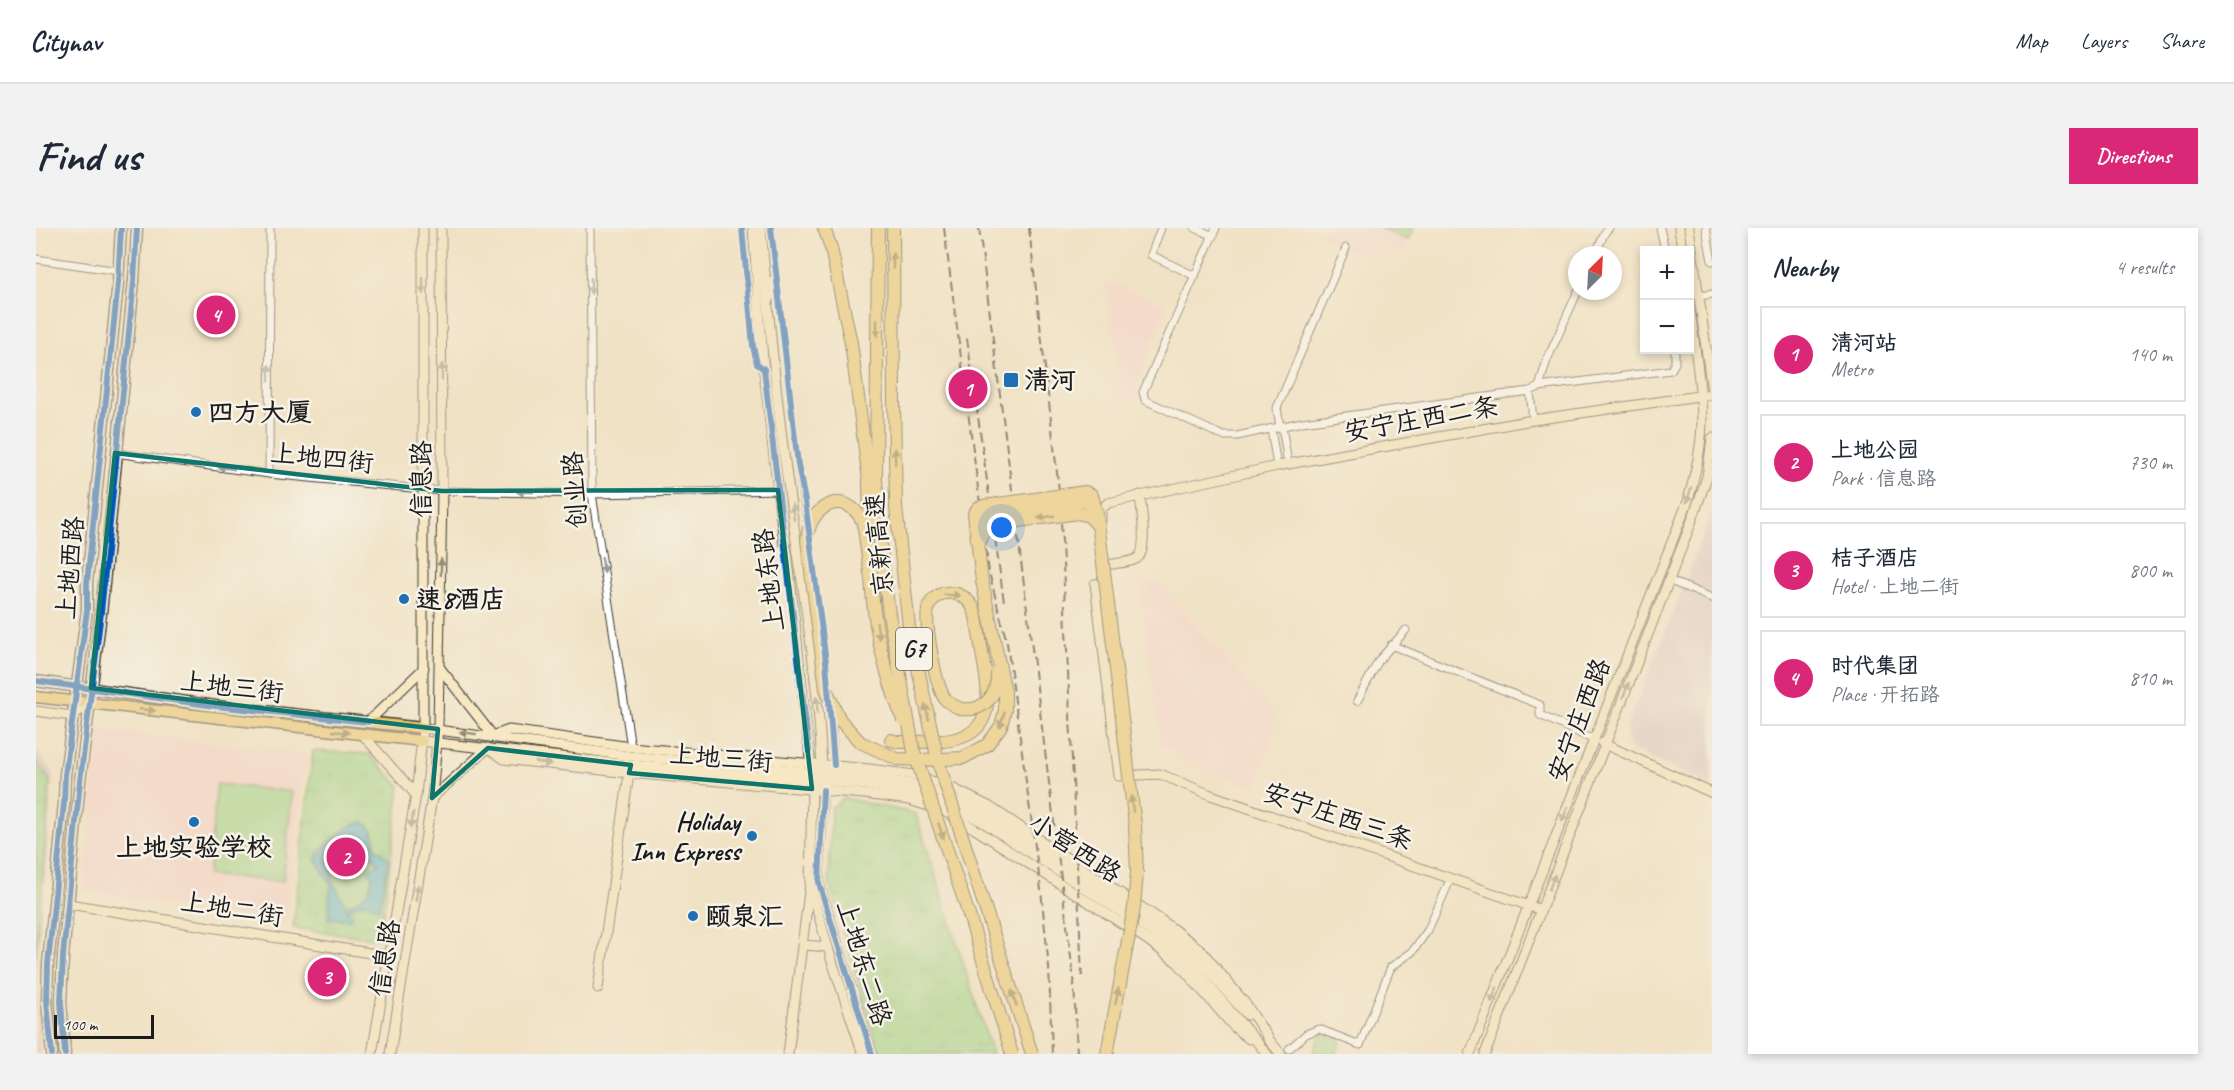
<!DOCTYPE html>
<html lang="en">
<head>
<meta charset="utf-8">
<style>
	body { margin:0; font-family:Caveat,"LXGW WenKai TC",sans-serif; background:#f2f2f3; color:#1f2937 }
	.controls { position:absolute; right:18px; top:18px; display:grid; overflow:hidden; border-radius:0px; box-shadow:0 3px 9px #0003 }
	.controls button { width:54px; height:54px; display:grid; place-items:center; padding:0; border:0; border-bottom:2px solid #e0e1e3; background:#fff; color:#1f2937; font:30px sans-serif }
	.compass { position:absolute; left:1532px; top:18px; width:54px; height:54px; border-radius:50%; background:#fff; box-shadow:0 3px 9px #0003; rotate:24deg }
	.scale { position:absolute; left:18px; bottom:15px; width:100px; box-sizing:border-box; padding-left:6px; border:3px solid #1c1c1c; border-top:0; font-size:16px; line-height:21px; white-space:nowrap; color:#1c1c1c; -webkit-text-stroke:4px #f7f3e8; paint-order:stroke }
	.you { position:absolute; left:966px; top:300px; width:21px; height:21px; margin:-15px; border:4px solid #fff; border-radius:50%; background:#1a73e8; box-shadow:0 0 0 9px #1a73e833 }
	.badge { display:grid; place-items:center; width:39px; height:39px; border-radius:50%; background:#db2777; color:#fff; font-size:20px; font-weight:700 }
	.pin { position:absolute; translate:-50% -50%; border:3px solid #fff; box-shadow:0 2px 6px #0006 }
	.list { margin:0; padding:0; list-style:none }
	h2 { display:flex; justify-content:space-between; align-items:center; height:78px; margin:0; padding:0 24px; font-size:26px }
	h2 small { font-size:20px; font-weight:400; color:#747a83 }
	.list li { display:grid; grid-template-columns:39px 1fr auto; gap:18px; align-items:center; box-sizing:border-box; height:96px; margin:0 12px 12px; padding:0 12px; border:2px solid #e0e1e3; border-radius:0px }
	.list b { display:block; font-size:22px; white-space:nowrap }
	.list p { margin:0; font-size:20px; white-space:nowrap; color:#747a83 }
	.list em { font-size:20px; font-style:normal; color:#747a83 }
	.map { position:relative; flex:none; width:1676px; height:826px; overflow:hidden; border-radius:0px }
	header { display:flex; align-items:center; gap:36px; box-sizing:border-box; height:84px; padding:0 30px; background:#fff; border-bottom:2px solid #e0e1e3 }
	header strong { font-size:28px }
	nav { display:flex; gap:33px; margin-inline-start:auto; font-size:21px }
	.intro { display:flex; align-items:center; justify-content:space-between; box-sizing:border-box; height:144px; padding:0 36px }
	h1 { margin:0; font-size:42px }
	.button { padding:15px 27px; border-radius:0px; background:#db2777; color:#fff; font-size:21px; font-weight:700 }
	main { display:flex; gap:36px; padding:0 36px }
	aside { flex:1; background:#fff; border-radius:0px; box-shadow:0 3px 9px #0003 }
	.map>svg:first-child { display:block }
</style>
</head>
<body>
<header>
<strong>Citynav</strong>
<nav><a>Map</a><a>Layers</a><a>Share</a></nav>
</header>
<div class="intro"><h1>Find us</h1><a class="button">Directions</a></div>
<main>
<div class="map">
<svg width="1676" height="826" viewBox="0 0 1676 826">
	<defs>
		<pattern id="park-tufts" width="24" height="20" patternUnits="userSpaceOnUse" patternTransform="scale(1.5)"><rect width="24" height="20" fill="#97d58a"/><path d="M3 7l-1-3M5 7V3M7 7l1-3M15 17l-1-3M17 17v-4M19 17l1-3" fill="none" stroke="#82b676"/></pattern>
	</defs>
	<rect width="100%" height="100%" fill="#f7f3e8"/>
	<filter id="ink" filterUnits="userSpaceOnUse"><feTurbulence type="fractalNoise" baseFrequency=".0167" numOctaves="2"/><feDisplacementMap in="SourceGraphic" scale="12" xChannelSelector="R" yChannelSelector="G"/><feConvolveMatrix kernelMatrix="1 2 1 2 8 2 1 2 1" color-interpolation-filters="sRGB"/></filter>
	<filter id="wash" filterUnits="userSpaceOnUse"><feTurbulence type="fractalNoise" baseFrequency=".008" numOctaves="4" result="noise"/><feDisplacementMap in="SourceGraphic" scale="24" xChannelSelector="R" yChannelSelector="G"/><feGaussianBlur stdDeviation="1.35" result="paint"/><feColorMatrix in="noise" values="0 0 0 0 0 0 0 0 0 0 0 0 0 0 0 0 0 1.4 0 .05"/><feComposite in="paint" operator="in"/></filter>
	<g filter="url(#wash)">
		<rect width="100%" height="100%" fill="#f0e2c5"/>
		<g fill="#f7d0cf">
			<polygon points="1288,0 1379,0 1367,27 1361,22 1350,18 1337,32 1286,9 1290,2"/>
			<polygon points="1069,52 1131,78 1102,153 1105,170 1087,171"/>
			<polygon points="1103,353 1121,354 1239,485 1238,504 1218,560 1153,536 1125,517"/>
			<polygon points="64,502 269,526 250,696 47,662"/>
		</g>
		<g fill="#d2bec5">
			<polygon points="1676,282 1676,558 1592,520 1590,500 1648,358"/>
			<polygon points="0,522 17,544 0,757 4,826 0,826"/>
		</g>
		<g fill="#97d58a" stroke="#5a7853" stroke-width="1.5">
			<polygon points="1343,0 1377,0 1372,12"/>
			<polygon points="181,556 256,564 247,654 172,647"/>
			<polygon points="1285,805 1305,813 1300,826 1277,826"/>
		</g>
		<g fill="url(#park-tufts)" stroke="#5a7853" stroke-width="1.5">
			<polygon points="277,523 333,526 364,558 344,711 257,700"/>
			<polygon points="0,533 14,553 0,730"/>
			<polygon points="808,570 880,586 956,826 844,826 793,655 795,580"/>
		</g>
		<path fill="#4bb0ca" stroke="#346673" stroke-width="1.5" fill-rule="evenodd" d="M328,594c10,7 11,13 11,25l14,12 -10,50 -14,-7 -19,8 6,4 -1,5h-23l3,-35 -16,-25c12,-16 29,-34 49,-37zM305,615l23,7 15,13 -11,8 4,5c-2,19 -9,23 -26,30l-13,-25 -4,-28z"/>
	</g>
	<g filter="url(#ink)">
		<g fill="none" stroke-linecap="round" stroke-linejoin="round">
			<defs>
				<g id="street">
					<polyline points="554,0 556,266 595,519"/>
					<polyline points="706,0 717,118 721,136 728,141"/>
					<polyline points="735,0 762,237 772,298"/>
					<polyline points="1125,0 1115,27 1159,48"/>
					<polyline points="1159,0 1177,8"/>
					<polyline points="1180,0 1107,164 1109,172 1187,208 1201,208 1266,194 1494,163 1503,159 1635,142 1639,135 1639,122"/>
					<polyline points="1624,0 1629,22"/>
					<polyline points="1670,0 1676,33"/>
					<polyline points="1559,27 1569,4 1573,0"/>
					<polyline points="0,31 83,43"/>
					<polyline points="1664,68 1676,66"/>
					<polyline points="1503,159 1511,132 1542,63"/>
					<polyline points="1494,163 1497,192"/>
					<polyline points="1246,198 1252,236"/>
					<polyline points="1244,199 1241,180 1310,20"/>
					<polyline points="1235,201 1241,238"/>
					<polyline points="79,225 233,246 406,263 556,266 742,262"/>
					<polyline points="233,246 234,0"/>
					<polyline points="1632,352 1676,370"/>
					<polyline points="1355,417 1504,477 1504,487 1558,512"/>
					<polyline points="1321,473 1343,432 1370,402"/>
					<polyline points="795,479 798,537"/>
					<polyline points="1253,821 1270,806 1283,801 1324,817 1355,739 1376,724 1392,702 1415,650"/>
				</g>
				<g id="secondary">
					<polyline points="717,0 728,144 748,314 751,323 775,540"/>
					<path d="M725,0c7,81 14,161 25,241 13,100 32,199 36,300"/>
					<polyline points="1643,0 1646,22"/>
					<polyline points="1653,0 1676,162"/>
					<polyline points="733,72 739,50"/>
					<polyline points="1065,292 1065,281 1072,275 1241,238 1497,192 1676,166"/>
					<path d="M1071,337c9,-2 21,-2 29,-6 13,-6 5,-50 4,-64"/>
					<polyline points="1068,346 1065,355 1059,356 1083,548 1124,546 1175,567 1505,682"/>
					<polyline points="404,440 457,508 473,502 595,519 833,541 878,547 918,561 954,579 1125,692 1165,722 1209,775 1235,814"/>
					<polyline points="0,483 36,488 53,476"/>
					<polyline points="332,494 388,440"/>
					<polyline points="387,500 594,528 829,549 876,556 914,569 950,586 1120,698 1159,728 1211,787"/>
					<polyline points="327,507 380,567"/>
					<polyline points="386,513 595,537 830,557 875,564 911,576 945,593 1114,703 1152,733 1231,826"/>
					<polyline points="1566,515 1676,565"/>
					<polyline points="454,521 468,531 593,545 828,566 873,572 908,583 939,601 1110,711 1142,735 1198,799 1213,811"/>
					<polyline points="787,557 783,655 836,826"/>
					<polyline points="396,570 452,520"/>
					<polyline points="775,661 795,730 827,826"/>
					<polyline points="33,676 352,728"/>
					<polyline points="767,717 792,719"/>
					<polyline points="562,760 594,539"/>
					<polyline points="1232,811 1245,826"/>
					<polyline points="336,826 380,567 387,500 387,0"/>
					<polyline points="354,826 396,570 402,501 406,263 405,0"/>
					<polyline points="752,826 774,656 776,557"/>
					<path d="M1434,826l218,-553c7,-27 14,-54 14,-82 -1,-37 -8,-75 -12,-111"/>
					<polyline points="1449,826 1654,298 1671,249 1676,210"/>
				</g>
				<g id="primary">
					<polyline points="0,453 179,478 387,500"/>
					<polyline points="0,469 386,513"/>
					<polyline points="16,826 11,774 12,736 28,575 29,547 51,382 51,355 82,55 85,0"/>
					<polyline points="29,826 25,774 27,728 44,553 65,385 98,53 101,0"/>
				</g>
				<g id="highway">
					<polyline points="788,0 795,20 815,115"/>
					<path d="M855,512l7,2c20,-1 45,2 64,-5 36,-12 25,-56 20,-84 -2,-14 -4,-28 -7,-41 -6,-20 -36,-28 -46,-6 -6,15 7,80 16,93 4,5 10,7 16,10"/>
				</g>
			</defs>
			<use href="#street" stroke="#3c3a35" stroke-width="9"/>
			<use href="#secondary" stroke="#3c3a35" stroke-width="11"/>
			<use href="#primary" stroke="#3c3a35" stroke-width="13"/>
			<use href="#highway" stroke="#3c3a35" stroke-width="14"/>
			<use href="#street" stroke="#fff" stroke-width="7"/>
			<use href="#secondary" stroke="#f7e8c3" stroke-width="9"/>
			<use href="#primary" stroke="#ebc669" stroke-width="10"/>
			<use href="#highway" stroke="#ebc669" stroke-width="12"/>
			<g stroke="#1c1c1c" stroke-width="2" stroke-dasharray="9 4.5" stroke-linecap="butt">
				<polyline points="908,0 953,344 971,415 1005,662 1013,740 1016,826"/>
				<polyline points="943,0 1038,753 1041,826"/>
				<polyline points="993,0 1024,271 1046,748"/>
				<polyline points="931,110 968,374"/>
			</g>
			<defs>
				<g id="highway-bridge">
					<polyline points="842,0 840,251 844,313 853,386 878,524 933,687 976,826"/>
					<polyline points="857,0 858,174 860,279 873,399 902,533 996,826"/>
					<polyline points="815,115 833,253 834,304"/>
					<polyline points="939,299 943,292 953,285 1047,273 1056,277 1061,285"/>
					<polyline points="942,318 949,303 955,297 1042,285 1053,288 1063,299"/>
					<path d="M835,343c1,50 14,103 32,149"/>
					<path d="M835,351l-8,-57c-18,-36 -54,-16 -56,18l19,149 14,31 20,22 37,17 25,1 41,-2 24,-13 14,-19 4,-16v-18l-23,-111 -8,-67 4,-6 6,-2 101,-14 7,3 5,19 38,311 2,47 -3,36 -27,146"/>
					<path d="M925,481c24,3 37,-14 36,-37"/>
				</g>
			</defs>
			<use href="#highway-bridge" stroke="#3c3a35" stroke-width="14" stroke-linecap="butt"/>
			<use href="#highway-bridge" stroke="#ebc669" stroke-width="12"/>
			<defs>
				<g id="cycleway">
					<polyline points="706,0 717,118 721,136 728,141 773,523"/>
					<polyline points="735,0 762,237 769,273 790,434 798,537"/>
					<polyline points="0,453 179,478 332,494"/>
					<polyline points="787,562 783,655 836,826"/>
					<polyline points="16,826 11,774 12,736 28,575 29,547 51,382 51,355 82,55 85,0"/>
					<polyline points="29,826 25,774 27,728 44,553 65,385 98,53 101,0"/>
				</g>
			</defs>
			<use href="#cycleway" stroke="#f7f3e8" stroke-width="10"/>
			<use href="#cycleway" stroke="#0057b8" stroke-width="6"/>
		</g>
		<defs><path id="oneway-solid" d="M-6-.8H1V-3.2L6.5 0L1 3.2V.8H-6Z" transform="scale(1.5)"/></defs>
		<g fill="#847142">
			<use href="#oneway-solid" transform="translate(857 33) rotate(-90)"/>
			<use href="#oneway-solid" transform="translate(841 100) rotate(91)"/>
			<use href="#oneway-solid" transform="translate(859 228) rotate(-92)"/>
			<use href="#oneway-solid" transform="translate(1010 289) rotate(172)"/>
			<use href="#oneway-solid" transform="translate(916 367) rotate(4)"/>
			<use href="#oneway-solid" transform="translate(842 403) rotate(81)"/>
			<use href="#oneway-solid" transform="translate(111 482) rotate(6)"/>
			<use href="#oneway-solid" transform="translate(891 484) rotate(-103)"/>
			<use href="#oneway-solid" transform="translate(966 492) rotate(108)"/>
			<use href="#oneway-solid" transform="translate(305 504) rotate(6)"/>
			<use href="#oneway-solid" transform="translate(1096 576) rotate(-97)"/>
			<use href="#oneway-solid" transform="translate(905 603) rotate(71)"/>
			<use href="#oneway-solid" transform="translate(1081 768) rotate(-78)"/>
			<use href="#oneway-solid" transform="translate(978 770) rotate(-107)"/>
		</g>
		<g fill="#948c78">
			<use href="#oneway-solid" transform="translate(387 58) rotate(90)"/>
			<use href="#oneway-solid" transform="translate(406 144) rotate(-90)"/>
			<use href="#oneway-solid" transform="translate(1653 267) rotate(107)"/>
			<use href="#oneway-solid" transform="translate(757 284) rotate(-98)"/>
			<use href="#oneway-solid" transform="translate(405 339) rotate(-89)"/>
			<use href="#oneway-solid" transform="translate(1590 462) rotate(-69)"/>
			<use href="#oneway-solid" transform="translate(781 477) rotate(-95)"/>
			<use href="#oneway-solid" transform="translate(432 505) rotate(-173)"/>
			<use href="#oneway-solid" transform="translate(507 535) rotate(7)"/>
			<use href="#oneway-solid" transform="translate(1529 586) rotate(112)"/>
			<use href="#oneway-solid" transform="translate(376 592) rotate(100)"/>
			<use href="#oneway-solid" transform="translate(1516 654) rotate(-69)"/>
			<use href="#oneway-solid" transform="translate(381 665) rotate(-81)"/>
			<use href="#oneway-solid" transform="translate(1458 767) rotate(112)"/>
		</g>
		<g fill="#999">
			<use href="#oneway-solid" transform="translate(555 58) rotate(90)"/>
			<use href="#oneway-solid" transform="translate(233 145) rotate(-90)"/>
			<use href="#oneway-solid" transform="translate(190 240) rotate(-172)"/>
			<use href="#oneway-solid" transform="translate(684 263) rotate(179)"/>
			<use href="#oneway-solid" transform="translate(489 264) rotate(-179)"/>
			<use href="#oneway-solid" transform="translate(567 337) rotate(81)"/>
		</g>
	</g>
	<path d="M0 0H1676V826H0ZM79,225l327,38 336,-1 34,299 -183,-16 2,-8 -143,-17 -56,50 6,-69 -347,-41z" fill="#f0e2c5" fill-opacity=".55" fill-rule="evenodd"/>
	<path fill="none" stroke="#0f766e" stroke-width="4.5" stroke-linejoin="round" d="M79,225l327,38 336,-1 34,299 -183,-16 2,-8 -143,-17 -56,50 6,-69 -347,-41z"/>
	<g fill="#1f6fb2" stroke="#f7f3e8" stroke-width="2">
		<rect x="967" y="144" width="16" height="16" rx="3"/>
		<circle cx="160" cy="184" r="6"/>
		<circle cx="368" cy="371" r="6"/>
		<circle cx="158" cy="594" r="6"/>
		<circle cx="716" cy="608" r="6"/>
		<circle cx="657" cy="688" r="6"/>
	</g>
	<g text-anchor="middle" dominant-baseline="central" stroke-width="5" stroke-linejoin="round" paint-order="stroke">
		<rect fill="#f7f3e8" stroke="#5e5c59" stroke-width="1.5" x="860" y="400" width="36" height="42" rx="4.5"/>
		<g font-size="24" font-weight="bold" fill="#1c1c1c">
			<text x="878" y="421">G7</text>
		</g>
		<g font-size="26" font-weight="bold" fill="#1c1c1c" stroke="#f7f3e8" text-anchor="start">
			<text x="988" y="152">清河</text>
			<text x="172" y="184">四方大厦</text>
			<text x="380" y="371">速8酒店</text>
			<text x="704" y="593" text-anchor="end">Holiday<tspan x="704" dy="30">Inn Express</tspan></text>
			<text x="158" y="619" text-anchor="middle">上地实验学校</text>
			<text x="669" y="688">颐泉汇</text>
		</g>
		<g font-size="26" fill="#1c1c1c" stroke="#f7f3e8">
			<text transform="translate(1385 191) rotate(-10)">安宁庄西二条</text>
			<text transform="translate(286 230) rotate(6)">上地四街</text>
			<text transform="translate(385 251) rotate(-90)">信息路</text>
			<text transform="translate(539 262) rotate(-94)">创业路</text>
			<text transform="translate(843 316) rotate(-95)">京新高速</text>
			<text transform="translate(34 340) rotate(-85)">上地西路</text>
			<text transform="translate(733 352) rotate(-97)">上地东路</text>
			<text transform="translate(196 459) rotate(7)">上地三街</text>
			<text transform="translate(1543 492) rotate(-69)">安宁庄西路</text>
			<text transform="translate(685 530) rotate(5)">上地三街</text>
			<text transform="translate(1302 588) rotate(19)">安宁庄西三条</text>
			<text transform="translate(1039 620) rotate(33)">小营西路</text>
			<text transform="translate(196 681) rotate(9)">上地二街</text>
			<text transform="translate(349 730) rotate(-81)">信息路</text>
			<text transform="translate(828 735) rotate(73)">上地东二路</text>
		</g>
	</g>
</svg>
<div class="controls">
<button>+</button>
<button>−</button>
</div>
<svg class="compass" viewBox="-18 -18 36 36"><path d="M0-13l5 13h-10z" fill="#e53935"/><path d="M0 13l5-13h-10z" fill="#747a83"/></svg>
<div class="scale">100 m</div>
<div class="you"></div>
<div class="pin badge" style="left:932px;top:161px">1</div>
<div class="pin badge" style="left:310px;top:629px">2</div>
<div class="pin badge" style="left:291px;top:749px">3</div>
<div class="pin badge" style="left:180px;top:87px">4</div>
</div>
<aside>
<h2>Nearby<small>4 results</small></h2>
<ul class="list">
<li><span class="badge">1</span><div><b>清河站</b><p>Metro</p></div><em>140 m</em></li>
<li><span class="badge">2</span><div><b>上地公园</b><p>Park · 信息路</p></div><em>730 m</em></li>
<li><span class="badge">3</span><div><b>桔子酒店</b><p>Hotel · 上地二街</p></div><em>800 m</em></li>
<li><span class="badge">4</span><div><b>时代集团</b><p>Place · 开拓路</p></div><em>810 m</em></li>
</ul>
</aside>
</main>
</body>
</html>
